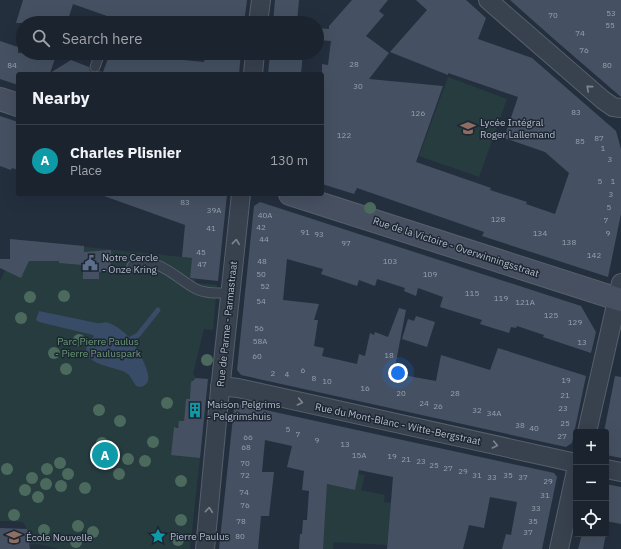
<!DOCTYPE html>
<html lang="en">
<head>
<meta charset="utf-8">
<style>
	body { margin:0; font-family:"IBM Plex Sans",sans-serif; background:#282f3a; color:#f1f3f6 }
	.controls { position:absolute; right:12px; bottom:12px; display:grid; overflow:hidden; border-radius:4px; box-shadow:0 4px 16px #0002 }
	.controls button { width:36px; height:36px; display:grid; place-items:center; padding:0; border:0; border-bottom:1px solid #39404a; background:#1b232e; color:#f1f3f6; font:20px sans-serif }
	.you { position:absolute; left:398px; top:373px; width:14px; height:14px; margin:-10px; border:3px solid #fff; border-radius:50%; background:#1a73e8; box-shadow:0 0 0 6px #1a73e833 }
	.badge { display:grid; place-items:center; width:26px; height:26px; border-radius:50%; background:#1a73e8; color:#fff; font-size:13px; font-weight:700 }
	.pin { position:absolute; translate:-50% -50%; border:2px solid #fff; box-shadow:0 1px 4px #0006 }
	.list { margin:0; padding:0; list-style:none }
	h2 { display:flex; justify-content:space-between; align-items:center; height:52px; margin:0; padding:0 16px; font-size:17px }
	h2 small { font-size:13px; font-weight:400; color:#a0a4aa }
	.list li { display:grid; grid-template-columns:26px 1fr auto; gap:12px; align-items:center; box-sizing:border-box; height:72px; padding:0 16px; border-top:1px solid #39404a }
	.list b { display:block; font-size:15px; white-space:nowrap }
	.list p { margin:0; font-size:13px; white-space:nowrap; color:#a0a4aa }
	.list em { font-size:13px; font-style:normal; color:#a0a4aa }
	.icon { flex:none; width:22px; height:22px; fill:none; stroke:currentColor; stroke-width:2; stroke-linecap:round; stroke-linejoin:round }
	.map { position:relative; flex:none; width:621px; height:549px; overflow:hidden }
	.search { position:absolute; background:#1b232e; box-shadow:0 4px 16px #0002; left:16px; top:16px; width:308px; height:44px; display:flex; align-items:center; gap:10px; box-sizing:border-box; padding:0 14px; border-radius:22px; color:#a0a4aa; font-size:15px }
	.panel { position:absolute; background:#1b232e; box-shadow:0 4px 16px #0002; left:16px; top:72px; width:308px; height:124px; border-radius:4px }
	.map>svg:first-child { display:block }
</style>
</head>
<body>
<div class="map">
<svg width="621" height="549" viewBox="0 0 621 549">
	<rect width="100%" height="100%" fill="#242f3e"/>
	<g fill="#263c3f">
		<polygon points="448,77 507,99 479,177 419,156"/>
		<polygon points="19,240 192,258 190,279 195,279 195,283 217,285 213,330 204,329 193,374 196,378 192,380 191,389 193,399 186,399 184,421 176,427 174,427 171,454 200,458 190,549 59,549 38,544 30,545 27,529 23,522 0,521 0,281"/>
		<polygon points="358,474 365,475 361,490 385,495 384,502 391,503 387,545 334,542 333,549 306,549 324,532 327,484 355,490"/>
	</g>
	<path fill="#394c67" d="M39,311l58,12c5,1 8,-2 12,0 8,3 15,9 21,15 6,7 21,34 18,43 -1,3 -4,5 -7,6l-5,-1 -7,-11 -4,-3c-11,-5 -38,-7 -39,-22 0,-6 3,-10 8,-13l-1,-2 -54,-13 -3,-2z"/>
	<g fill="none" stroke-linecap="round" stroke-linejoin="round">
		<polyline stroke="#394c67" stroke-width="5" points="131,339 138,335 158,310"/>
	</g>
	<g fill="#455162">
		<polygon points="23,0 247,0 244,23 104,23 107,16 73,4 67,23 16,23"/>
		<polygon points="275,0 299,0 297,23 273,23"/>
		<polygon points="352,0 388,0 379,11 384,15 366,36 389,53 369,79 443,86 416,162 491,188 490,190 527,202 526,204 555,214 569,173 545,152 504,138 518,97 448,73 448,75 390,52 427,10 416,0 466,0 486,18 478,39 532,58 616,131 621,149 621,214 608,277 482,236 484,232 357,188 354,194 322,184 322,64 328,65 331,41 317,40 317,28 329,29 329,26"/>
		<polygon points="510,0 621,0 621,97 555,40"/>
		<polygon points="0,41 18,47 18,53 57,53 50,73 71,60 89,67 90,71 96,73 99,71 103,72 110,53 166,53 164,58 204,62 205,53 241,53 239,74 18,74 18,85 0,79"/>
		<polygon points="270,53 303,53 301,74 268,74"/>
		<polygon points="0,116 18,122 18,170 12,168 11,170 0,166"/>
		<polygon points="104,194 227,194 218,281 190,278 192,258 182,257 185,225 104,196"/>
		<polygon points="260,202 581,306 596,332 591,353 543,337 544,335 517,326 516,328 511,327 509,333 480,324 482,320 440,307 443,297 418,288 416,296 404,291 405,288 377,279 375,286 359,280 357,286 321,274 323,269 287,259 283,300 319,304 314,320 318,320 314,346 324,348 322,356 357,364 359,354 365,356 370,333 374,335 375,332 388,337 399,308 406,310 395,367 404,369 403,375 436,381 441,355 490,370 498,348 586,376 572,443 566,447 241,375 237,370 254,206"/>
		<polygon points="10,239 84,246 84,252 111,250 110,272 99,272 99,279 83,279 83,265 59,263 59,261 29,261 21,278 0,268 0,259 10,259"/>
		<polygon points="416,316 435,322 427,347 402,339 408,319 414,321"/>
		<polygon points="615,376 621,377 621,458 606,455 606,432 604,432"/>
		<polygon points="196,378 208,379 200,458 171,455 174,427 178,428 179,421 184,421 186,399 190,399 191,382"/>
		<polygon points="238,404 554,473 557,477 542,549 502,549 506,534 511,535 517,502 490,497 484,528 469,525 463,549 387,549 393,477 359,470 355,490 327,484 323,549 299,549 300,534 302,534 303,520 307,520 308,505 309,491 302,490 304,471 287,467 292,446 265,440 262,472 274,472 269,516 261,516 258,549 219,549 234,408"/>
		<polygon points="606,484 621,487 621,524 606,521"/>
		<polygon points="0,528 27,529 30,549 0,549"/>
		<polygon points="582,534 606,534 603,549 578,549"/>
	</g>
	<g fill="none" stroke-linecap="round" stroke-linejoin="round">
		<defs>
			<g id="lane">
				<polyline points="95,67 100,53"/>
				<path d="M132,266c23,-13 45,13 64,23 10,5 23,4 34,4"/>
			</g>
			<g id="street">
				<polyline points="488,0 603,100 613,107 621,108"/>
				<polyline points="258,23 261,0"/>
				<polyline points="253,74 255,53"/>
				<polyline points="220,386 238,388 576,463"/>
				<polyline points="587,432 621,283"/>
				<polyline points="606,469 621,472"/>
				<polyline points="205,549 219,400 241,194"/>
				<polyline points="559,549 576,471"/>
			</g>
			<g id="secondary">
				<polyline points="0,99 18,105"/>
				<polyline points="290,194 621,300"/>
			</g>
		</defs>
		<use href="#lane" stroke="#565f6c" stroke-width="11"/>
		<use href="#street" stroke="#565f6c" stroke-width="20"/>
		<use href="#secondary" stroke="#565f6c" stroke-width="24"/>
		<use href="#lane" stroke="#38414e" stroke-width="9"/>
		<use href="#street" stroke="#38414e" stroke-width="18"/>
		<use href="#secondary" stroke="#465061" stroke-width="22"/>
	</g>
	<g fill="#4b6a5d">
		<circle cx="370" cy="208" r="6"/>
		<circle cx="64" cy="296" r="6"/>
		<circle cx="30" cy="297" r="6"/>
		<circle cx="21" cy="318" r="6"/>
		<circle cx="79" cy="340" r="6"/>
		<circle cx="54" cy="353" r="6"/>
		<circle cx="207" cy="360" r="6"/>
		<circle cx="66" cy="369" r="6"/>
		<circle cx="167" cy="403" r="6"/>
		<circle cx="99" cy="410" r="6"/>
		<circle cx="120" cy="421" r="6"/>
		<circle cx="153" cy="442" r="6"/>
		<circle cx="102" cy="443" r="6"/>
		<circle cx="128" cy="459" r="6"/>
		<circle cx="145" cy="461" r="6"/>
		<circle cx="60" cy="463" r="6"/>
		<circle cx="7" cy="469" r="6"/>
		<circle cx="47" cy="469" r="6"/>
		<circle cx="68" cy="474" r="6"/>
		<circle cx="119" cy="474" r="6"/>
		<circle cx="32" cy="478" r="6"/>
		<circle cx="181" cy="481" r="6"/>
		<circle cx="46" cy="484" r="6"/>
		<circle cx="61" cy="486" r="6"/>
		<circle cx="85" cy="488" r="6"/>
		<circle cx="25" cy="490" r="6"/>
		<circle cx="38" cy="497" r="6"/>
		<circle cx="14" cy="515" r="6"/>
		<circle cx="181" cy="520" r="6"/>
		<circle cx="78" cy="526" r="6"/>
		<circle cx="44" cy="530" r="6"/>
		<circle cx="93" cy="532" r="6"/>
		<circle cx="178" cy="540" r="6"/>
		<circle cx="76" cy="542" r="6"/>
	</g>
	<defs><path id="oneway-chevron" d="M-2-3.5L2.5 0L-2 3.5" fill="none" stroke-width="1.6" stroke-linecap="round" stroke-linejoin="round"/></defs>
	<g stroke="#7c8592">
		<use href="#oneway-chevron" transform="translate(589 88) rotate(-139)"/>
		<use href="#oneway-chevron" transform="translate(236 242) rotate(-84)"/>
		<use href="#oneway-chevron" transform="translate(300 402) rotate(12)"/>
		<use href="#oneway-chevron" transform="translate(495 445) rotate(12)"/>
		<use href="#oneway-chevron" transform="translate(209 510) rotate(-85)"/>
	</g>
	<defs>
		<symbol id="school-bare" viewBox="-9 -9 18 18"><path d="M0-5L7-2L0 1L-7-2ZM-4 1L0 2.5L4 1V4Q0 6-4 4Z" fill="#8d6e63" stroke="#1d2633" stroke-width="2.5" paint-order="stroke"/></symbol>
		<symbol id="civic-bare" viewBox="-9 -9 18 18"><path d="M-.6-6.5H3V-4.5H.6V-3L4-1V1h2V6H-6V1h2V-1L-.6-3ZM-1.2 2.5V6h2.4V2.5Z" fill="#5c6f8a" stroke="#1d2633" stroke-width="2.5" paint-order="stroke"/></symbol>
		<symbol id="building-bare" viewBox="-9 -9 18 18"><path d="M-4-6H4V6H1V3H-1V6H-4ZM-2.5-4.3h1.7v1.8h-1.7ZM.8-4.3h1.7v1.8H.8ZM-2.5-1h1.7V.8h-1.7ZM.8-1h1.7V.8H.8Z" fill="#0f9aa8" stroke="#1d2633" stroke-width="2.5" paint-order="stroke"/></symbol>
		<symbol id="sight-bare" viewBox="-9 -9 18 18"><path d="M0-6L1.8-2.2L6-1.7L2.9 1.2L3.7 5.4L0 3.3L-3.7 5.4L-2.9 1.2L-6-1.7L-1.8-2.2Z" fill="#0f9aa8" stroke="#1d2633" stroke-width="2.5" paint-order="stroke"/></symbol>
	</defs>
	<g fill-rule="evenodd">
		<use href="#school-bare" x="457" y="117" width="22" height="22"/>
		<use href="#civic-bare" x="79" y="252" width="22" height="22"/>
		<use href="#building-bare" x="184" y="399" width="22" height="22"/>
		<use href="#sight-bare" x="147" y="525" width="22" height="22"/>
		<use href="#school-bare" x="3" y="526" width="22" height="22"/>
	</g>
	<g text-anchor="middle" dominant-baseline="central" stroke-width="3" stroke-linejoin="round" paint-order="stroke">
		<g font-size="8" fill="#98a1af">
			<text x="611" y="13">53</text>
			<text x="553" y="15">70</text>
			<text x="610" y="25">55</text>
			<text x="580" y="33">74</text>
			<text x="584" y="50">76</text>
			<text x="354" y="64">28</text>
			<text x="12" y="65">84</text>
			<text x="607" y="65">80</text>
			<text x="358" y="86">30</text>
			<text x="576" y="112">83</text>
			<text x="418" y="113">126</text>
			<text x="344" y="135">122</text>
			<text x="599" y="138">87</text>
			<text x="580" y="141">85</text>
			<text x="603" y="148">1</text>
			<text x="610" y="159">3</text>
			<text x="600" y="181">5</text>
			<text x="613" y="181">1</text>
			<text x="611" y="194">3</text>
			<text x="185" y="202">83</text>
			<text x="609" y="207">5</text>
			<text x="214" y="210">39A</text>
			<text x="265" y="215">40A</text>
			<text x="498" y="219">128</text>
			<text x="606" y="220">7</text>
			<text x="261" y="227">42</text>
			<text x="211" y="228">41</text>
			<text x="305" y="232">91</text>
			<text x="540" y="233">134</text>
			<text x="608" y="233">9</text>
			<text x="319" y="234">93</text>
			<text x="264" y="239">44</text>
			<text x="569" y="242">138</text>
			<text x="346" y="243">97</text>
			<text x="201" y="252">45</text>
			<text x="594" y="255">142</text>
			<text x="262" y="261">48</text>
			<text x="390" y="261">103</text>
			<text x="202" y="264">47</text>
			<text x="261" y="274">50</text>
			<text x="430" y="274">109</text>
			<text x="265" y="286">52</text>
			<text x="472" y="293">115</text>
			<text x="501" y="298">119</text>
			<text x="261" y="301">54</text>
			<text x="525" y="302">121A</text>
			<text x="551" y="315">125</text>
			<text x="575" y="322">129</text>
			<text x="259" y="328">56</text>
			<text x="260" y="341">58A</text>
			<text x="582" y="342">13</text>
			<text x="389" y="355">18</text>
			<text x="257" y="356">60</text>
			<text x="303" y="370">6</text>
			<text x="273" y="373">2</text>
			<text x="287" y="374">4</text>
			<text x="314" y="378">8</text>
			<text x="566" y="380">19</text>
			<text x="327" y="381">10</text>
			<text x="365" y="388">16</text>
			<text x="401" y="393">20</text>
			<text x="455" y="393">28</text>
			<text x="565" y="395">21</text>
			<text x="424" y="403">24</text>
			<text x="438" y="406">26</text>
			<text x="563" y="408">23</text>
			<text x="477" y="410">32</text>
			<text x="494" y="413">34A</text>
			<text x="565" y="423">25</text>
			<text x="520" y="425">38</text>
			<text x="534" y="428">40</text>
			<text x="288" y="429">5</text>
			<text x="298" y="434">7</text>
			<text x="562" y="436">27</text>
			<text x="248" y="437">66</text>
			<text x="317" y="440">9</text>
			<text x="345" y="444">13</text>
			<text x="246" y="447">68</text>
			<text x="359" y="455">15A</text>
			<text x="392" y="456">19</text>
			<text x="406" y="459">21</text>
			<text x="421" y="461">23</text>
			<text x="245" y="463">70</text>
			<text x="434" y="465">25</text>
			<text x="448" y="468">27</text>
			<text x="463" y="471">29</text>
			<text x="245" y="475">72</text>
			<text x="477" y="475">31</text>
			<text x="508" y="475">35</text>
			<text x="492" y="477">33</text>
			<text x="523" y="477">37</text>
			<text x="548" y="481">29</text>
			<text x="244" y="492">74</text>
			<text x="545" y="495">31</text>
			<text x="245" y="505">76</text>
			<text x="536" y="508">33</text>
			<text x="241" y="521">78</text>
			<text x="533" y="521">35</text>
			<text x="528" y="532">37</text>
			<text x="240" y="536">80</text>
		</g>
		<g font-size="10" fill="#b4bcc9" stroke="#1d2633" text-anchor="start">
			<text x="480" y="122">Lycée Intégral<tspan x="480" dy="12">Roger Lallemand</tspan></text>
			<text x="102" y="257">Notre Cercle<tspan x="102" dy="12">- Onze Kring</tspan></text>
			<text x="207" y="404">Maison Pelgrims<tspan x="207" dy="12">- Pelgrimshuis</tspan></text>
			<text x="170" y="536">Pierre Paulus</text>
			<text x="26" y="537">École Nouvelle</text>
		</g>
		<g font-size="10" fill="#b4bcc9" stroke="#1d2633">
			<text transform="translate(456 247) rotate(18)">Rue de la Victoire - Overwinningsstraat</text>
			<text transform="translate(227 324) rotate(-84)">Rue de Parme - Parmastraat</text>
			<text transform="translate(398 424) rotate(12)">Rue du Mont-Blanc - Witte-Bergstraat</text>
		</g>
		<g font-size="10" fill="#6b9a76" stroke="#1d2633">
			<text x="98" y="341">Parc Pierre Paulus<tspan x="98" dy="12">- Pierre Pauluspark</tspan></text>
		</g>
	</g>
</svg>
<div class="controls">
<button>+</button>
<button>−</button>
<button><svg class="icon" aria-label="locate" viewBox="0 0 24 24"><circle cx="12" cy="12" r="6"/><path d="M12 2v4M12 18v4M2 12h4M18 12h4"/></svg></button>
</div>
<div class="you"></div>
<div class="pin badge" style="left:105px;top:455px;background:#0f9aa8">A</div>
<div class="search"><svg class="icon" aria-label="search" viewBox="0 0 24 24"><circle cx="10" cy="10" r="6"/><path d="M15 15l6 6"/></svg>Search here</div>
<section class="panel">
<h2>Nearby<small></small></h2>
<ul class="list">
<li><span class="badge" style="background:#0f9aa8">A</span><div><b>Charles Plisnier</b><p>Place</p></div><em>130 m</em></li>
</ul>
</section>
</div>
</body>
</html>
